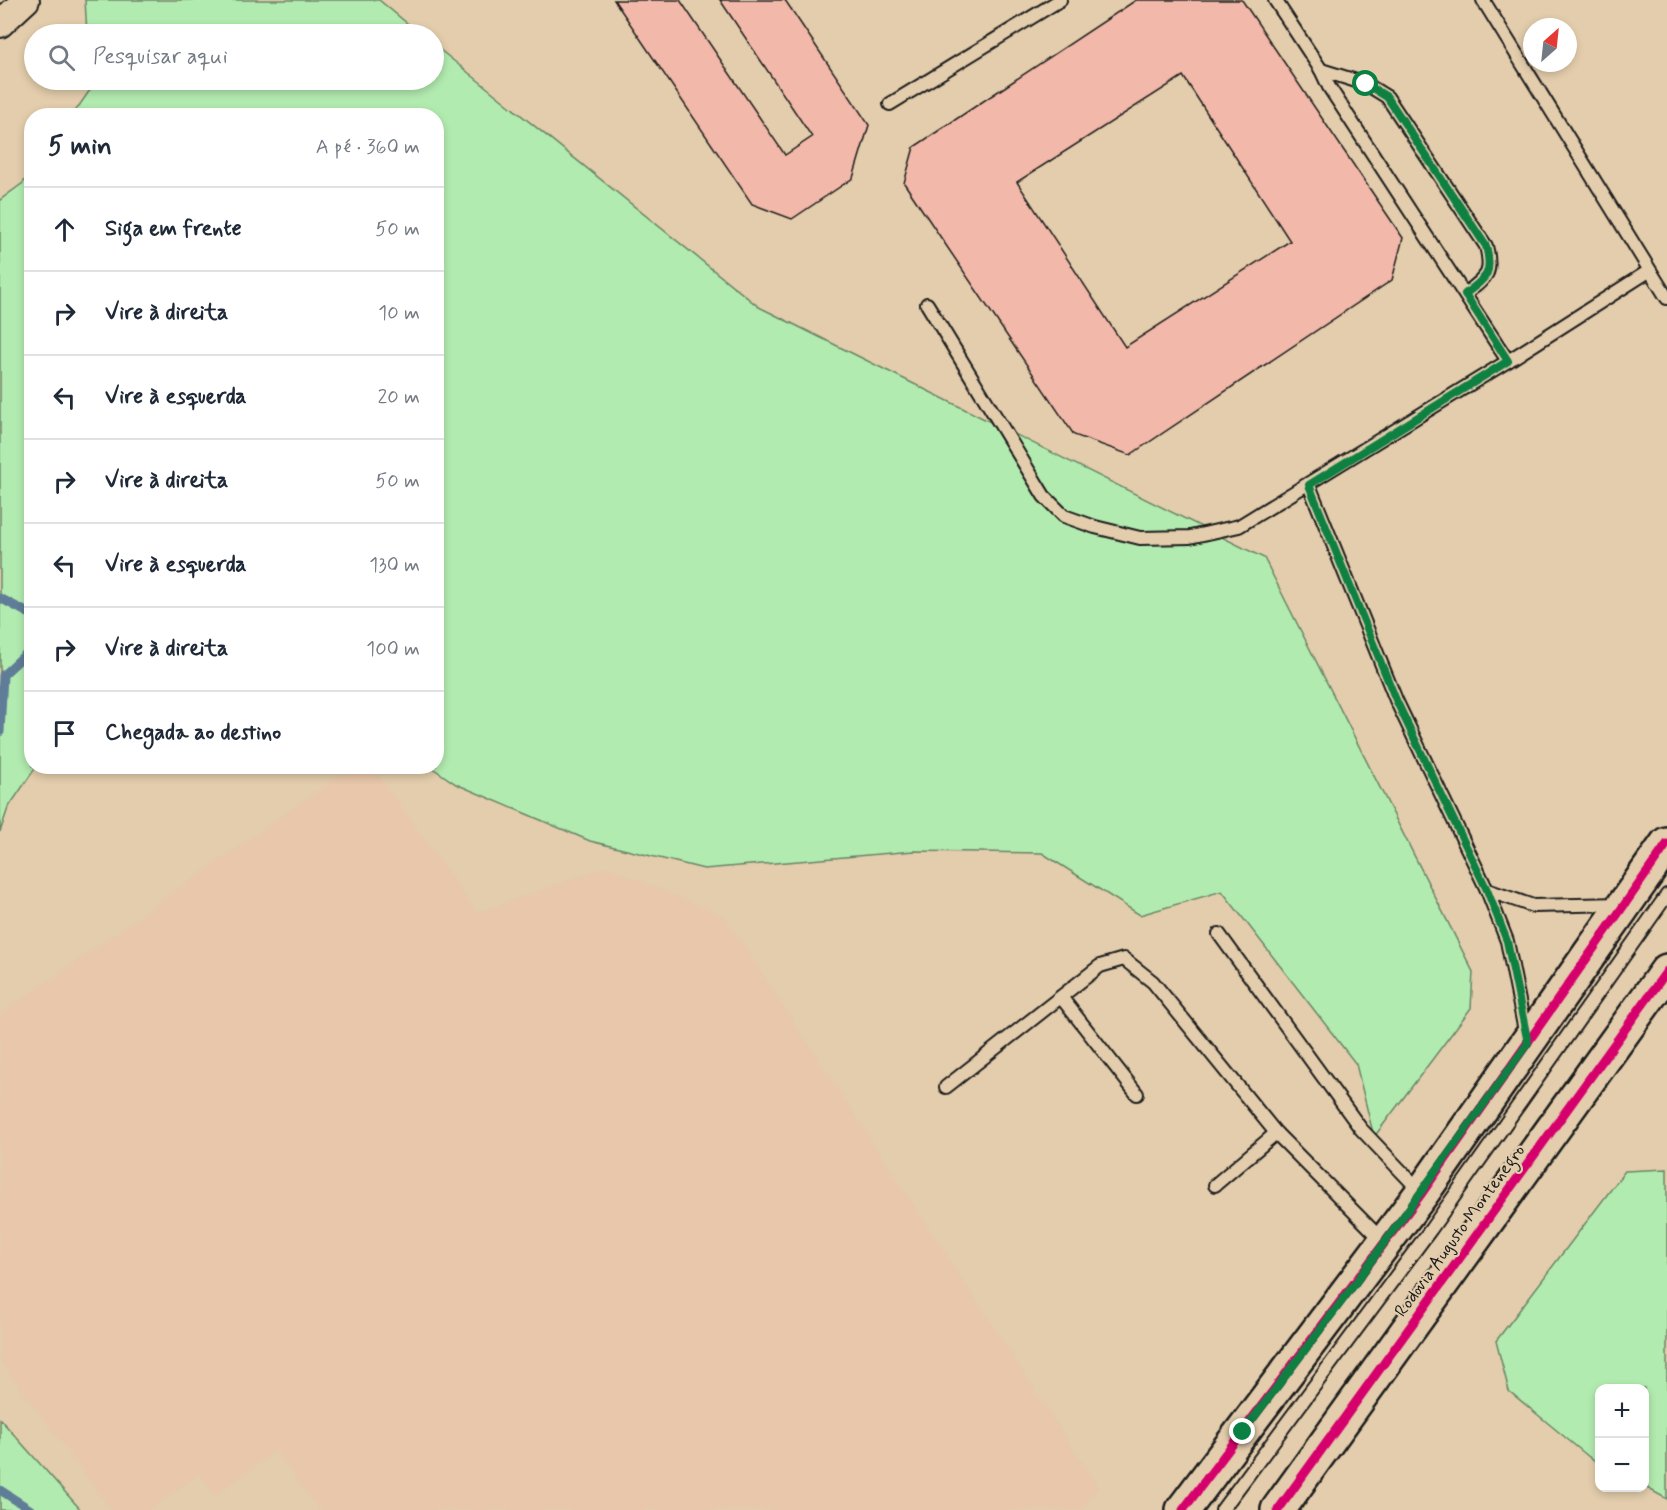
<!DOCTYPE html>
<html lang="pt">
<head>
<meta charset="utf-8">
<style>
	body { margin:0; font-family:Mynerve,sans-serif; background:#f6f6f7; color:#1f2937 }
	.controls { position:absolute; right:18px; bottom:18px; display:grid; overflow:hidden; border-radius:12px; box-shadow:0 3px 9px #0003 }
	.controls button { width:54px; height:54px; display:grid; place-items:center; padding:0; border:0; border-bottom:2px solid #e0e1e3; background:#fff; color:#1f2937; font:30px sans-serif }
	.compass { position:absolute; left:1523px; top:18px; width:54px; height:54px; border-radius:50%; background:#fff; box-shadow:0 3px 9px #0003; rotate:27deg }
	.stop { position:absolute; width:18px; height:18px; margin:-14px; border:4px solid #0b8043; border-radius:50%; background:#fff }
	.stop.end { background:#0b8043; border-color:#fff; box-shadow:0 2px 6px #0008 }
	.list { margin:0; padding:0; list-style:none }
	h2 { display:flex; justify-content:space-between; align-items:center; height:78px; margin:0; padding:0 24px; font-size:26px }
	h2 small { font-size:20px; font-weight:400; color:#747a83 }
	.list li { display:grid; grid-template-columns:39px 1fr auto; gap:18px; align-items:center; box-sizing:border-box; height:84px; padding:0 24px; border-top:2px solid #e0e1e3 }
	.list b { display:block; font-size:22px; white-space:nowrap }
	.list em { font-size:20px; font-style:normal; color:#747a83 }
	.icon { flex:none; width:33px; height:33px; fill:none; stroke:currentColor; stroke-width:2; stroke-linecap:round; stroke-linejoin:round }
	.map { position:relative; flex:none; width:1667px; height:1510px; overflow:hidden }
	.search { position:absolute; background:#fff; box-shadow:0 3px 9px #0003; left:24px; top:24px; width:420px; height:66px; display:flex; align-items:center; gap:15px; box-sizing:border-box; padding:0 21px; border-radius:33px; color:#747a83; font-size:22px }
	.panel { position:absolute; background:#fff; box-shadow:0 3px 9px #0003; left:24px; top:108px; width:420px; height:666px; border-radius:24px }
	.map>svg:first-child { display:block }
</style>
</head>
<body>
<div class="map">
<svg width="1667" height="1510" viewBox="0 0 1667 1510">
	<rect width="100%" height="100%" fill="#e3cdac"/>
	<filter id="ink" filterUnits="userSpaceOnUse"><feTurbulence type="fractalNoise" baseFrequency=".0167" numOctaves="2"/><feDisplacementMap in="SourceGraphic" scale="12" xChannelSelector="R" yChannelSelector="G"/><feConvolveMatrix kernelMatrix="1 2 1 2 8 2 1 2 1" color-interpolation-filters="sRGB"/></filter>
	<g filter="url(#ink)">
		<polygon fill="#e8c7ab" points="352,767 372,767 477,913 607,867 724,916 1098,1487 1081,1510 319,1510 276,1451 215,1495 199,1474 149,1510 112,1510 0,1360 0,1015"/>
		<g fill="#b2ebaf" stroke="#678466" stroke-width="1.5">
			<polygon points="85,0 379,0 420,34 87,34"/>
			<polygon points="434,45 759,307 1264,558 1473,972 1471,1008 1374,1137 1356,1064 1222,891 1140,915 1042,853 914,851 704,869 590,841 456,784 431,767 436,766 436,116 72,116 90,90 90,80 434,80"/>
			<polygon points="31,171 32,766 36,767 8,808 0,832 0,200 23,183"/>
			<polygon points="1667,1169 1667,1499 1645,1487 1644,1388 1600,1388 1599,1463 1589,1457 1509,1391 1496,1341 1625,1171"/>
			<polygon points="0,1419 81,1510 0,1510"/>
		</g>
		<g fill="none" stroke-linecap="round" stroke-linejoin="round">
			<g stroke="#617d97" stroke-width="9">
				<polyline points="0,598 32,615"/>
				<polyline points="0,732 3,675 32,648"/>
				<polyline points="0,1490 31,1510"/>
			</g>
		</g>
		<g fill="#f2b8a9" stroke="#1c1c1c" stroke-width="1.5" fill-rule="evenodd">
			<polygon points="614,0 680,0 785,155 812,137 720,0 785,0 869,125 853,178 792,219 752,204"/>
			<path d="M1136,0h106l161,238 -11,42 -262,175 -56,-20 -170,-252 10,-36zM1183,76l107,165 -165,106 -108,-165z"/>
		</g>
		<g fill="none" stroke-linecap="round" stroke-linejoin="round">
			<defs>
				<g id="service">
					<path d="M1275,0l46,70 45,14 21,13 99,149c7,28 1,31 -21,48"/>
					<polyline points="1483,0 1667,298"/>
					<polyline points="1321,70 1329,87 1508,361 1649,271"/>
					<polyline points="890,104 1060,0"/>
					<polyline points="927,304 1044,496 1064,516 1095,527 1140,538 1190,537 1239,526 1508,361"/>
					<polyline points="1309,485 1396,700 1487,890 1507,941 1526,1036"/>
					<polyline points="1487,890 1533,906 1621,904"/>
					<polyline points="1219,934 1361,1129 1422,1193"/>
					<polyline points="1061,997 1137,1094"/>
					<polyline points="946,1087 1100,966 1124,959 1153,982 1276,1133 1383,1241"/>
					<polyline points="1215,1185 1276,1133"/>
					<polyline points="1222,1510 1431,1229 1667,895"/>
				</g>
				<polyline id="minor" points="0,24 26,0"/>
				<g id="primary">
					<polyline points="1183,1510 1422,1193 1667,844"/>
					<polyline points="1278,1510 1667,971"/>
				</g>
			</defs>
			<use href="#service" stroke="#1c1c1c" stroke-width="16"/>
			<use href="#minor" stroke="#1c1c1c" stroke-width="30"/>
			<use href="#primary" stroke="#1c1c1c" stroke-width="38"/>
			<use href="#service" stroke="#e3cdac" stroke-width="12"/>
			<use href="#minor" stroke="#e3cdac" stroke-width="26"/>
			<use href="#primary" stroke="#e3cdac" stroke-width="33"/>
			<defs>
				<g id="cycleway">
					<polyline points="1183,1510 1422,1193 1667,844"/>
					<polyline points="1278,1510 1667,971"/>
				</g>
			</defs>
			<use href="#cycleway" stroke="#e3cdac" stroke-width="13"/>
			<use href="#cycleway" stroke="#d6006c" stroke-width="9"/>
		</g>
	</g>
	<g fill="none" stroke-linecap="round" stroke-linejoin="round" filter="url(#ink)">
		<path stroke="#0b8043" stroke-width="8" d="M1243,1432l111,-147 174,-242 -21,-102 -20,-51 -91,-190 -87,-215 199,-124 -43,-67c22,-17 28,-20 21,-48l-99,-149 -21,-13"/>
	</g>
	<g text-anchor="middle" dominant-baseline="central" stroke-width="4.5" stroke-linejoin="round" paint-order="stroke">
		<g font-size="18" fill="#1c1c1c" stroke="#e3cdac">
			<text transform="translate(1460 1231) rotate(-54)">Rodovia Augusto Montenegro</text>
		</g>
	</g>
</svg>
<div class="controls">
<button>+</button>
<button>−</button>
</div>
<svg class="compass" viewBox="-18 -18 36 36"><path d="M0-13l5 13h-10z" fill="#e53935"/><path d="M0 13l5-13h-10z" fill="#747a83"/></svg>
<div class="stop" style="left:1366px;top:84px"></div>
<div class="stop end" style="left:1243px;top:1432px"></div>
<div class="search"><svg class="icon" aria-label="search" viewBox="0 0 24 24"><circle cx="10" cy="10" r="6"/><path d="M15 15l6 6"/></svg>Pesquisar aqui</div>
<section class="panel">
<h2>5 min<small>A pé · 360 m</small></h2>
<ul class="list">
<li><svg class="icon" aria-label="ahead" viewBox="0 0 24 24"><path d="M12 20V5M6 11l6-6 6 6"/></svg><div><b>Siga em frente</b></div><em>50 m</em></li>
<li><svg class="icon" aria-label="right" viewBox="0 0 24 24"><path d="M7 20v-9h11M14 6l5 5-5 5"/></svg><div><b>Vire à direita</b></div><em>10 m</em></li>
<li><svg class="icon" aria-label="left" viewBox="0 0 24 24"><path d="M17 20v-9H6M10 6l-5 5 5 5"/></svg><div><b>Vire à esquerda</b></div><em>20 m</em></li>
<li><svg class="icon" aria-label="right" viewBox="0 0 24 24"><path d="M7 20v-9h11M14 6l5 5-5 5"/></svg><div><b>Vire à direita</b></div><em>50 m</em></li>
<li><svg class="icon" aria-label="left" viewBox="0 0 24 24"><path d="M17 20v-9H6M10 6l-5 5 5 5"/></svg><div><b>Vire à esquerda</b></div><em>130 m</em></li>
<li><svg class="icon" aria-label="right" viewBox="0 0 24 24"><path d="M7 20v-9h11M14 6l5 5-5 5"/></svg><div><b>Vire à direita</b></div><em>100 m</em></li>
<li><svg class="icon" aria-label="arrive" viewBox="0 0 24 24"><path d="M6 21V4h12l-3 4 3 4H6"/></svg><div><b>Chegada ao destino</b></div></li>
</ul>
</section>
</div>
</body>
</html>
